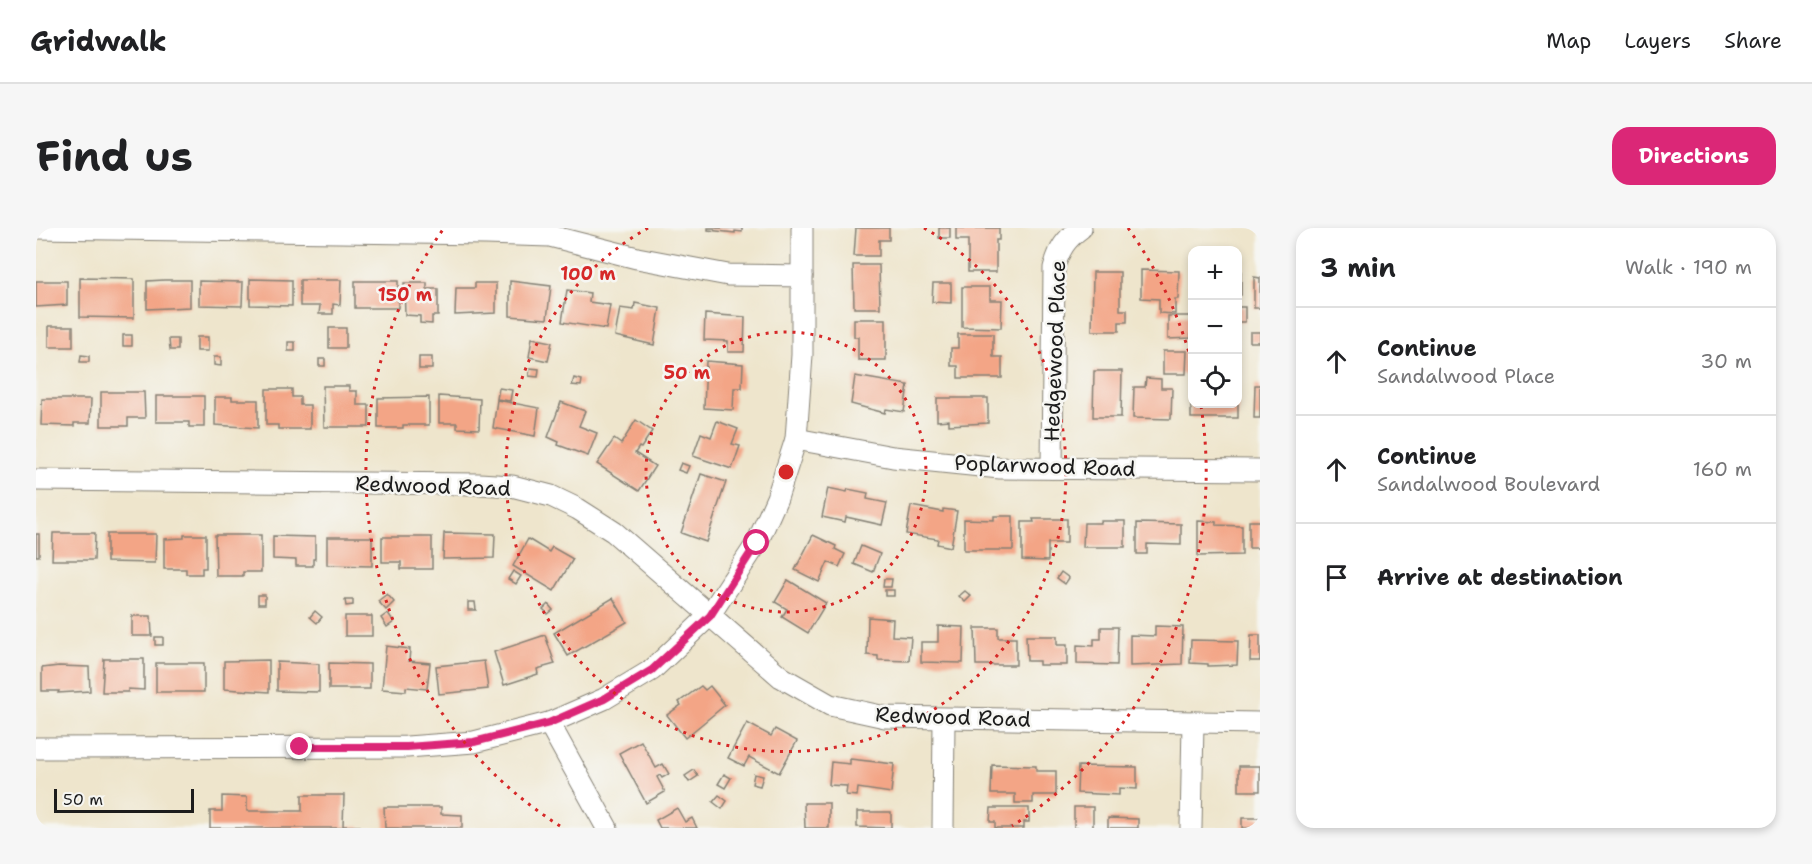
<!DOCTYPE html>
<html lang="en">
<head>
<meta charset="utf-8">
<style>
	body { margin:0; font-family:"Shantell Sans",sans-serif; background:#f6f6f6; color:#202124 }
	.controls { position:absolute; right:18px; top:18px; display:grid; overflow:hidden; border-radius:12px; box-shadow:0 3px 9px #0003 }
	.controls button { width:54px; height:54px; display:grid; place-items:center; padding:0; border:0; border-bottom:2px solid #e0e0e0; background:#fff; color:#202124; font:30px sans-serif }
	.scale { position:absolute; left:18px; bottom:15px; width:140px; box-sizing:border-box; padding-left:6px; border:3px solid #1c1c1c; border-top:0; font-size:16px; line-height:21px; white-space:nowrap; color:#1c1c1c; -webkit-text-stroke:4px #f6f6f2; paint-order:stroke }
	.stop { position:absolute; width:18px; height:18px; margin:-14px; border:4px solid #db2777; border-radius:50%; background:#fff }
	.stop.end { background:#db2777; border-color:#fff; box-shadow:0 2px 6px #0008 }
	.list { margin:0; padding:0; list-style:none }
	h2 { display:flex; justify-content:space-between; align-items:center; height:78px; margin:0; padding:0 24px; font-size:26px }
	h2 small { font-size:20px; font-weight:400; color:#757577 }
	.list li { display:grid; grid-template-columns:39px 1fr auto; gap:18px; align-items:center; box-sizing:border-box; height:108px; padding:0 24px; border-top:2px solid #e0e0e0 }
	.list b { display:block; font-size:22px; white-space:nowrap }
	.list p { margin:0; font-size:20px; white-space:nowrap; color:#757577 }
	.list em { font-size:20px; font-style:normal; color:#757577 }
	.icon { flex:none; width:33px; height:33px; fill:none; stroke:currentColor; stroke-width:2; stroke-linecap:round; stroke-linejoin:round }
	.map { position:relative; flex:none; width:1224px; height:600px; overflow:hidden; border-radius:18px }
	header { display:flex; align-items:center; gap:36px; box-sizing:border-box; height:84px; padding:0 30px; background:#fff; border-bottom:2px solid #e0e0e0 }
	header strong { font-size:28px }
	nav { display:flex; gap:33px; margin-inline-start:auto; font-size:21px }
	.intro { display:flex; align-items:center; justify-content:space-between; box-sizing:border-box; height:144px; padding:0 36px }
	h1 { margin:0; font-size:42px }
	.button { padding:15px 27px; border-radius:18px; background:#db2777; color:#fff; font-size:21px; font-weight:700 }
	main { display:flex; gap:36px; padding:0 36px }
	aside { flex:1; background:#fff; border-radius:18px; box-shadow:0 3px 9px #0003 }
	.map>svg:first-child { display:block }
</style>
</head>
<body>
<header>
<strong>Gridwalk</strong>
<nav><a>Map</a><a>Layers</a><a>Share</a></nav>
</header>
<div class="intro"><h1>Find us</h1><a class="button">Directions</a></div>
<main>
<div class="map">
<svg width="1224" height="600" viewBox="0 0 1224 600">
	<rect width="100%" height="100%" fill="#f6f6f2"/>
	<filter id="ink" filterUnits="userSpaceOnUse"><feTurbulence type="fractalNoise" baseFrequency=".0167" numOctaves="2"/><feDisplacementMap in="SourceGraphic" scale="12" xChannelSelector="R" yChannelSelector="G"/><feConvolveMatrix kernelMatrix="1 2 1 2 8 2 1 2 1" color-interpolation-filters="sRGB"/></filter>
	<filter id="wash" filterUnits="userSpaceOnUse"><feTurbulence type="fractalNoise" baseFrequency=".008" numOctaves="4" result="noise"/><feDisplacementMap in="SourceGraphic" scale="24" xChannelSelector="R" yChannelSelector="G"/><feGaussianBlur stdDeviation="1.35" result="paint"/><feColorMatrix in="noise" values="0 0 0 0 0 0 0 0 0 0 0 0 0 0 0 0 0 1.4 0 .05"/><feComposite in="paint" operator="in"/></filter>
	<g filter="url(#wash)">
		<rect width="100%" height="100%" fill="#eee5cc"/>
		<g id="blocks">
			<g fill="#f3a586">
				<polygon points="672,0 706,0 706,4 699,3 699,5 672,2"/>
				<polygon points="820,0 853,0 853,12 843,12 843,28 818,28"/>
				<rect x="903" y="0" width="11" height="10"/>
				<polygon points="920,0 963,0 963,12 960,12 960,44 932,44 932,12 920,12"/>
				<polygon points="817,37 843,37 844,80 818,80"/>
				<polygon points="1105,42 1143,43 1142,71 1139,71 1139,86 1123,85 1123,71 1105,70"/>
				<rect x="1202" y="43" width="3" height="24"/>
				<polygon points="1057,44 1084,44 1084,82 1091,82 1091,94 1083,94 1083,103 1056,103"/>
				<polygon points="1218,49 1224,50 1224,80 1218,80"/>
				<polygon points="44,50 98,51 98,90 44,89"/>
				<polygon points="214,51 256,52 256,78 214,77"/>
				<polygon points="128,52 154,52 154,79 111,81 111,53"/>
				<polygon points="264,52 305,52 304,77 297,76 297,86 283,86 284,78 264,78"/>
				<polygon points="0,53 31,53 31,77 0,79"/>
				<polygon points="163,53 207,54 206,78 163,77"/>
				<rect x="319" y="53" width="43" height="27"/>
				<polygon points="474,53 515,58 511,91 474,88"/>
				<polygon points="368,55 391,55 391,61 402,61 402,88 396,88 396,96 384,95 384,88 369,87"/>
				<polygon points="439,55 460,55 460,85 419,87 420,60 439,60"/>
				<polygon points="897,55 915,55 915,75 896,74"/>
				<polygon points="926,59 954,59 954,72 966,72 965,100 926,99"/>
				<polygon points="531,62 554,65 553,74 574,77 570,101 526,94"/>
				<polygon points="599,75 624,80 618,117 579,108 584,80 598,82"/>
				<rect x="1202" y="79" width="7" height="15"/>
				<polygon points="669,86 709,89 708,124 692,124 692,113 668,112"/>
				<polygon points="1132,88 1155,88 1155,110 1132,111"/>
				<polygon points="818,91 850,91 850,132 822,132 822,109 818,109"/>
				<rect x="13" y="98" width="24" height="21"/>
				<rect x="293" y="100" width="17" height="20"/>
				<rect x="1214" y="104" width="10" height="10"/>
				<polygon points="922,106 957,106 957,129 966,129 966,150 922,150 922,138 915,138 915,120 922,120"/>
				<rect x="87" y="107" width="9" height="11"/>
				<rect x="161" y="109" width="11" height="14"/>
				<polygon points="496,110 516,114 512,133 493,129"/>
				<polygon points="133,111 142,111 142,122 134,122"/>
				<rect x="252" y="114" width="7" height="9"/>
				<polygon points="1127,123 1151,123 1150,146 1127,146"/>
				<polygon points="45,127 53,128 53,134 44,134"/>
				<polygon points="178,129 185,129 185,138 178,137"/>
				<rect x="383" y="129" width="13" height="12"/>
				<rect x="283" y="131" width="6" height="7"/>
				<polygon points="670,133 707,136 706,160 698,160 697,182 668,180"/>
				<polygon points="494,140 503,141 502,149 493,148"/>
				<polygon points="1058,143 1086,143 1085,189 1057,189"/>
				<polygon points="819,148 872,157 868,184 850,181 849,185 815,176"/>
				<polygon points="538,150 546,152 545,158 536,157"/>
				<polygon points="1110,150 1125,151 1125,160 1136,160 1135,191 1097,190 1098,159 1109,159"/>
				<polygon points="1219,157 1224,157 1224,190 1218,190"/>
				<polygon points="287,158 313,158 313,163 321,163 321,177 333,177 333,199 288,199"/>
				<polygon points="463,160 476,162 474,173 461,171"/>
				<polygon points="230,161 256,161 256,169 264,169 264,177 274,177 274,201 242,201 242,197 230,197"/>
				<polygon points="65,164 108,164 109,190 92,190 92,198 65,198"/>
				<polygon points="120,168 168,168 168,199 153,199 153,194 120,194"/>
				<polygon points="403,168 444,171 443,201 421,200 421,195 403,195"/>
				<polygon points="179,169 196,169 196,172 222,172 222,200 179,197"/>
				<polygon points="393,169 393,197 367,197 367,200 342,200 342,170"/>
				<polygon points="901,170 952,170 952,195 913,197 913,192 901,193"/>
				<polygon points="6,171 55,171 54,195 38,195 38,198 5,197"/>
				<polygon points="461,172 503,180 499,208 457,200"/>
				<polygon points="525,174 549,183 543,198 561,205 552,228 522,217 523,214 512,209"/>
				<rect x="1155" y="176" width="47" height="14"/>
				<polygon points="600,192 616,203 605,220 603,219 599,225 619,238 603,263 561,236 578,211 585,216"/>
				<polygon points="681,193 702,201 696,216 704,218 696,241 657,228 665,205 675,209"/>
				<polygon points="645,235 653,238 650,245 642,242"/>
				<polygon points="665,246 690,254 670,314 645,305"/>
				<polygon points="792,260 811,264 812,261 832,265 831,271 851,275 846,297 810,289 809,294 786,289"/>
				<polygon points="875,278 907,284 907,281 921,283 915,319 901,316 902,311 870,306"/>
				<polygon points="958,288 977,288 977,322 928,322 928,291 958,292"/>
				<polygon points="997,291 1031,291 1031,315 1012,315 1012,333 986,332 986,294 998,294"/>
				<polygon points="1065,293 1089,293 1089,319 1047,319 1048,295 1065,295"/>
				<polygon points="1162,293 1180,294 1180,297 1206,298 1206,327 1162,328"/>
				<rect x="1213" y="293" width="11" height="27"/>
				<polygon points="1101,295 1145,296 1145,317 1111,316 1111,326 1101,326"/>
				<polygon points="17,305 59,305 58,332 16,332"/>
				<polygon points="408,305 459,306 458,330 407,331"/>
				<rect x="0" y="306" width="3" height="22"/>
				<polygon points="71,306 120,306 119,335 71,334"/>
				<polygon points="148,307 170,307 170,340 166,340 166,346 150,346 150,341 128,341 128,311 148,310"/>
				<polygon points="179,307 225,307 225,344 207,344 207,348 180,348"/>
				<polygon points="777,307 800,318 799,321 809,326 803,339 792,334 783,354 759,342"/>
				<polygon points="237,308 279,309 279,331 277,331 277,338 260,338 260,332 237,331"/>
				<polygon points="291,309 336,309 336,338 291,337"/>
				<polygon points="346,309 396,309 396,341 365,341 365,334 346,334"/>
				<polygon points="492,311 513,324 516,319 537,331 518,363 477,338"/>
				<polygon points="825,318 844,326 837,344 818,336"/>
				<polygon points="477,343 485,348 480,356 472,351"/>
				<polygon points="1025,344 1033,350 1029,356 1021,350"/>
				<polygon points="848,351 856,351 855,359 847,359"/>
				<polygon points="752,352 790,375 772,405 746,389 751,381 739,374"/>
				<rect x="849" y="362" width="9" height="6"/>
				<polygon points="929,363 935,368 929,374 923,368"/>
				<polygon points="351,366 358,374 350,382 342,373"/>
				<rect x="222" y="367" width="7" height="9"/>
				<polygon points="577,370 591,394 532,428 518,405"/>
				<polygon points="309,372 317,372 317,377 310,378"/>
				<polygon points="432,374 439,374 440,382 432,382"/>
				<polygon points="512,376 517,382 512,386 507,381"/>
				<polygon points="279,383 286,389 281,395 274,389"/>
				<polygon points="352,385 358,394 351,399 345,390"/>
				<polygon points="96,388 115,388 116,408 96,408"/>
				<rect x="309" y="388" width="27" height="20"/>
				<polygon points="832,389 857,391 856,408 875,409 873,433 842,432 842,428 831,427"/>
				<polygon points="902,398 928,399 927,435 885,434 885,414 902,414"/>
				<polygon points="1119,398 1147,399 1146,436 1094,438 1094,407 1119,408"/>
				<polygon points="1065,399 1082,399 1081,437 1041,436 1041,417 1058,418 1058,411 1065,411"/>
				<polygon points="939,400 962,400 962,410 980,410 980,437 940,437"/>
				<polygon points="509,407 519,436 501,441 502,446 468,457 458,424"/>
				<polygon points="1215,407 1224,407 1224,433 1214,433"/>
				<polygon points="990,408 1021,408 1021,417 1031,417 1031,437 1003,437 1003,433 991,433"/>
				<rect x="119" y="409" width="8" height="8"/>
				<polygon points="1155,412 1202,413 1201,437 1172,438 1172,436 1154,435"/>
				<polygon points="350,418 374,421 373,433 394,435 391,461 370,459 370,463 346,461"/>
				<polygon points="68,431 108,431 108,462 92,461 92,464 66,464"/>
				<polygon points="233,432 233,464 188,461 188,433"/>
				<polygon points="448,433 452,461 403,466 400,438"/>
				<polygon points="241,434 283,436 283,464 241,463"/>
				<rect x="120" y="435" width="48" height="29"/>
				<polygon points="293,435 334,436 334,461 293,461"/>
				<polygon points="23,438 53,439 54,463 22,465 23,463 6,463 6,440"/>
				<polygon points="665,458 669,462 674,458 689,477 649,510 631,487 645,477 643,474"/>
				<polygon points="711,495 735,508 739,501 761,513 743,545 713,529 708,538 692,530"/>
				<polygon points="605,513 620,540 627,536 633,546 626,550 624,547 621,549 629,564 610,575 583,525"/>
				<polygon points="814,531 858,536 855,565 822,560 821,568 810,567 811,558 793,557 795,534 814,536"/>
				<polygon points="956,537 1000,538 1000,543 1020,543 1020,567 997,567 997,575 979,575 979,566 955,566"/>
				<polygon points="1042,538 1101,539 1101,561 1083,560 1083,567 1041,565"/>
				<rect x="1203" y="538" width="21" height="25"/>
				<polygon points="658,542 662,548 653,554 649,548"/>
				<polygon points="688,546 695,550 689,560 682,556"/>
				<polygon points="718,546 727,548 724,558 716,556"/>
				<polygon points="266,567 308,567 307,598 324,598 324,600 174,600 174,583 186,583 186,568 211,569 211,583 266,583"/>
				<polygon points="683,567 691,573 686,581 677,574"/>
				<polygon points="768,575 793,575 793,600 769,600"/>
				<polygon points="348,579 405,579 405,586 426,587 426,600 349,600"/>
				<rect x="1038" y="579" width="19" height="21"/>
				<polygon points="641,580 649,594 656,590 661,600 624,600 620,592"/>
				<polygon points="955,580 993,580 993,594 988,594 988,600 959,600 959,594 954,594"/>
				<polygon points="821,584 855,584 855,600 821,599"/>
				<polygon points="1072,590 1102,591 1102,600 1072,600"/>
				<rect x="1206" y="590" width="18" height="10"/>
			</g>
		</g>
	</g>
	<g filter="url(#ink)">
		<use href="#blocks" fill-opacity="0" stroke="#858074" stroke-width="1.5"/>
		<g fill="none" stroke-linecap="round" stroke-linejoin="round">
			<defs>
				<g id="minor">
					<polyline points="0,0 450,6 514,8 601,30 692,47 766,48"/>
					<polyline points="760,211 857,229 964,240 1224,242"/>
					<path d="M1016,240l2,-200c5,-19 12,-29 27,-40"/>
					<polyline points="0,252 443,256 476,258 515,268 542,281 578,304 745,449 794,477 849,489 1224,495"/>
					<polyline points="513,495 571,600"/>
					<polyline points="0,520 371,519 438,514 513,495 568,471 616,442 673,388 721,315 741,270 760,211 766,127 766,0"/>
					<polyline points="907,600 908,492"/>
					<polyline points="1155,600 1157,494"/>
				</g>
			</defs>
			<use href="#minor" stroke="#858074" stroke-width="23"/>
			<use href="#minor" stroke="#fff" stroke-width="21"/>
		</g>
	</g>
	<g fill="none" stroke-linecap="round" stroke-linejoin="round" filter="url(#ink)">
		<polyline stroke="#db2777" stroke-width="8" points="264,519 371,519 438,514 513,495 568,471 616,442 674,388 721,315"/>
	</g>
	<g fill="none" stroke="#d62828" stroke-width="3" stroke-dasharray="3 6">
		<circle cx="750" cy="244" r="140"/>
		<path d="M888 0A280 280 0 1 1 612 0"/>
		<path d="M524 598A420 420 0 0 1 408 0M1092 0A420 420 0 0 1 1156 135M1165 178A420 420 0 0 1 976 598"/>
	</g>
	<g text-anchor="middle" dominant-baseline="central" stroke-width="5" stroke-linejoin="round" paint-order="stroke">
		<g font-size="21" fill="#1c1c1c" stroke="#f6f6f2">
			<text transform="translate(1019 123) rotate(-88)">Hedgewood Place</text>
			<text transform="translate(1009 238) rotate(2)">Poplarwood Road</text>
			<text transform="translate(397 258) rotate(2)">Redwood Road</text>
			<text transform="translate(917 489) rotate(2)">Redwood Road</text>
		</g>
	</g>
	<circle cx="750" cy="244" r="9" fill="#d62828" stroke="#f6f6f2" stroke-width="3"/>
	<g font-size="18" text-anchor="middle" font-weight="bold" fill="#d62828" stroke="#f6f6f2" stroke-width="5" stroke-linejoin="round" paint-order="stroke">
		<text x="552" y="52">100 m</text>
		<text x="369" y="73">150 m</text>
		<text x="651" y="151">50 m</text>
	</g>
</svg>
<div class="controls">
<button>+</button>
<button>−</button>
<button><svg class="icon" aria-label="locate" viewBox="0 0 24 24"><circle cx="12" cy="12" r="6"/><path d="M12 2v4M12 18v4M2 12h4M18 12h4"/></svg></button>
</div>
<div class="scale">50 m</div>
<div class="stop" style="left:721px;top:315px"></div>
<div class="stop end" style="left:264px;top:519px"></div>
</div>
<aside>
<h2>3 min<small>Walk · 190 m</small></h2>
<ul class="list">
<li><svg class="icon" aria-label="ahead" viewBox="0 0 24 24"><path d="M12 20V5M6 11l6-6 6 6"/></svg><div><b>Continue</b><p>Sandalwood Place</p></div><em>30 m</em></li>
<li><svg class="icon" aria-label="ahead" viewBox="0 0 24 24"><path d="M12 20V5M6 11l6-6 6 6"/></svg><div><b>Continue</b><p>Sandalwood Boulevard</p></div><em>160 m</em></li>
<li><svg class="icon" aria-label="arrive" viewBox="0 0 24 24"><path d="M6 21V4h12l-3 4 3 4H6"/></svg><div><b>Arrive at destination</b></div></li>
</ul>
</aside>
</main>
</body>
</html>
